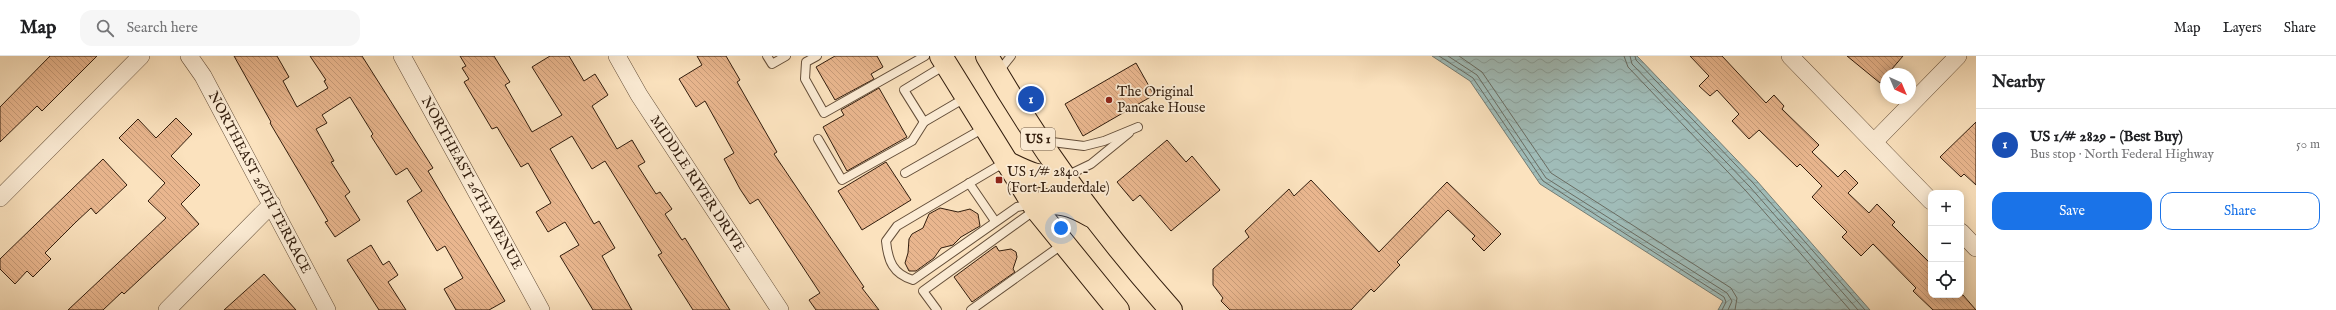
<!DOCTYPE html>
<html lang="en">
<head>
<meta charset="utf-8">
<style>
	body { margin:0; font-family:"IM FELL English",serif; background:#f6f6f6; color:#202124 }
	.controls { position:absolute; right:12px; bottom:12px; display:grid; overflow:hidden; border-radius:8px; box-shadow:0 2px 10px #0003 }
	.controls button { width:36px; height:36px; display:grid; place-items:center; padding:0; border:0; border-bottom:1px solid #e0e0e0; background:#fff; color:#202124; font:20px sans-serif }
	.compass { position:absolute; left:1880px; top:12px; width:36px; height:36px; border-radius:50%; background:#fff; box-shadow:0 2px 10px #0003; rotate:136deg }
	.you { position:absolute; left:1061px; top:172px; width:14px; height:14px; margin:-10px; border:3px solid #fff; border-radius:50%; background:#1a73e8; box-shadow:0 0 0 6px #1a73e833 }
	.badge { display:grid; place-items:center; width:26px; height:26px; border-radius:50%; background:#1a73e8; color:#fff; font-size:13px; font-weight:700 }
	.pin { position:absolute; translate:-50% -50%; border:2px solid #fff; box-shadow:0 1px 4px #0006 }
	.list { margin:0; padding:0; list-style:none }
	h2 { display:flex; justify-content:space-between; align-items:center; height:52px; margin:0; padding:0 16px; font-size:17px }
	h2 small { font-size:13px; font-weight:400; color:#757577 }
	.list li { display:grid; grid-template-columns:26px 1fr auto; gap:12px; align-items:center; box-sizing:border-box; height:72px; padding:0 16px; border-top:1px solid #e0e0e0 }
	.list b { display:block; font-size:15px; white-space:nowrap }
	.list p { margin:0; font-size:13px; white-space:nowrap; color:#757577 }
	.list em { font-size:13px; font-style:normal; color:#757577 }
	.actions { display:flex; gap:8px; padding:12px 16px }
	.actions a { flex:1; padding:9px 0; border:1px solid #1a73e8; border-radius:12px; text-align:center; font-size:14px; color:#1a73e8 }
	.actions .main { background:#1a73e8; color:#fff }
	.icon { flex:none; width:22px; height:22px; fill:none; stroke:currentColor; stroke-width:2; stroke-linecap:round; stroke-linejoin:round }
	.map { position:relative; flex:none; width:1976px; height:254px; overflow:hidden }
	header { display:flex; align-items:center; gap:24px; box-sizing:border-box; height:56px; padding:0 20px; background:#fff; border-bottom:1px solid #e0e0e0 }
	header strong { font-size:19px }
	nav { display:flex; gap:22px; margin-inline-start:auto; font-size:14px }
	.search { width:280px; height:36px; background:#f6f6f6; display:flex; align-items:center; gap:10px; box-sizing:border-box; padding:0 14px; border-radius:12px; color:#757577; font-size:15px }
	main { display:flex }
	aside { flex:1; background:#fff }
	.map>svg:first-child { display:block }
</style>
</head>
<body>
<header>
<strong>Map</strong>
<div class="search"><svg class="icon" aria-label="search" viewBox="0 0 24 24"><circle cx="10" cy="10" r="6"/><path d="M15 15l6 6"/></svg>Search here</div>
<nav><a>Map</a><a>Layers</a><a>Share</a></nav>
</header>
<main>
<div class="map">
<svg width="1976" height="254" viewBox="0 0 1976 254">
	<defs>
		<pattern id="water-waves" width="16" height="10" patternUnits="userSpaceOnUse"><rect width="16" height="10" fill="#a0bcb8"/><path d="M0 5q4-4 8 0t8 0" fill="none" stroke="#8aa19d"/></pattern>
		<pattern id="building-back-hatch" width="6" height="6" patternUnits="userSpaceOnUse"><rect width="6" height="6" fill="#e9b68e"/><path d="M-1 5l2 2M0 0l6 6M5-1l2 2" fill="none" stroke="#c89c79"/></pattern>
	</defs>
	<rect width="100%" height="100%" fill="#fbe2be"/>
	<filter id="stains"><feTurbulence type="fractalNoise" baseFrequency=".005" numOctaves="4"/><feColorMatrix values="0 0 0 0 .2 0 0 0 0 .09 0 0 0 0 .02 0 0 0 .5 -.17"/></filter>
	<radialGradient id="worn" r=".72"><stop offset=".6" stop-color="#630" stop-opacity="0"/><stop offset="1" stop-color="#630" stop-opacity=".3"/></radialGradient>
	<polygon fill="url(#water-waves)" stroke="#747c74" points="1432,0 1637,0 1757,125 1870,254 1718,254 1723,245 1540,128 1470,25"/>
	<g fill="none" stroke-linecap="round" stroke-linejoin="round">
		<g stroke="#696c62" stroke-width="1">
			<polyline points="1439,0 1473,22 1543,125 1724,241 1726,246 1722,254"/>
			<polyline points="1448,0 1477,19 1546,122 1727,237 1732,245 1728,254"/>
			<polyline points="1459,0 1482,16 1551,117 1731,232 1737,242 1735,254"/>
			<polyline points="1624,0 1628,11 1746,135 1850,254"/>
			<polyline points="1630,0 1632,8 1750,131 1858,254"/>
			<polyline points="1635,0 1636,4 1754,128 1865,254"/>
		</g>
	</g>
	<g fill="url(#building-back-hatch)" stroke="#321d0d">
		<polygon points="50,0 97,0 42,55 37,50 0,86 0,51"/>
		<polygon points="234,0 277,0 289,21 283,25 297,51 328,32 324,25 326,24 310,0 362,0 433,112 428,115 505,245 489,254 456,254 444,233 463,222 445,190 437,195 407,145 422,135 407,112 396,119 371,80 373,78 350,41 322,59 327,67 316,73 334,105 331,106 350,136 345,140 360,164 335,181 325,166 328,165 270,67 271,66"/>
		<polygon points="460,0 494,0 510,26 505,29 532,76 562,59 532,11 550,0 569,0 584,25 595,18 608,39 592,50 617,93 632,84 645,106 638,110 656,138 660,136 672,153 665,158 682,184 685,182 730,254 693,254 658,199 662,197 605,105 592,113 572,80 550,93 594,168 599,165 615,192 602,200 632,254 593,254 560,200 579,189 565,166 548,176 536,156 551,147 528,107 521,111 497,71 492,73 464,26 469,23 462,12 466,10"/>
		<polygon points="697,0 726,0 740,24 737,26 777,96 774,98 864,231 862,232 879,254 816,254 809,244 820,237 758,143 750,148 740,133 724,103 734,97 705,45 696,51 679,23 702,9"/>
		<polygon points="835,0 877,0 883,11 871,18 874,23 835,44 816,11"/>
		<polygon points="1690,0 1722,0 1766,47 1774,39 1784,50 1782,53 1819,89 1812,96 1838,121 1845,114 1858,127 1848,137 1869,157 1877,148 1895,166 1892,169 1931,208 1931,239 1963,239 1976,254 1933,254 1913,235 1916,232 1873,188 1861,200 1842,181 1847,176 1812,141 1822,130 1800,108 1797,111 1759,74 1749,83 1732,65 1739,58 1717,34 1710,40 1699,30 1709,20"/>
		<polygon points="1847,0 1903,0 1880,27"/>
		<polygon points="1136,7 1154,39 1083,80 1065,48"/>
		<polygon points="879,32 907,81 847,115 823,71 844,59 841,54"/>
		<polygon points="176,62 192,78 171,100 200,129 181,148 199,168 124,238 122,236 103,254 68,254 166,162 148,145 165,127 119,82 138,63 156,82"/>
		<polygon points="1976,66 1976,129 1964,118 1961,121 1940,101"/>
		<polygon points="1167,84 1186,106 1192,100 1220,134 1171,175 1140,139 1133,145 1117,126"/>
		<polygon points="103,103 127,129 96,158 91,152 76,166 45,197 51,203 33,221 27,215 15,228 0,213 0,203"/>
		<polygon points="886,106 911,144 862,174 838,135"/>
		<polygon points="1311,124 1379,196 1447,126 1501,178 1484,195 1472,183 1475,180 1448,154 1397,206 1400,209 1374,236 1371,233 1351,254 1230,254 1221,245 1223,242 1213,229 1213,213 1249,181 1245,175 1289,133 1294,140"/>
		<polygon points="940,152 958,156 970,153 978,158 980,170 961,181 953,189 941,192 934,202 916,215 909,215 905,207 908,197 909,183 912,178 923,172 929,158"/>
		<polygon points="371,189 383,209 389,205 398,219 388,226 406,254 379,254 347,204"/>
		<polygon points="996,190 999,195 1011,193 1016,196 1017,201 1013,213 1015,216 972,246 954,221"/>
		<polygon points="264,218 296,254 224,254"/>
	</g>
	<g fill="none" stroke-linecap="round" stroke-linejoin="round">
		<defs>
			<g id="lane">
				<polyline points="767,0 772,8 786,0"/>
				<polyline points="817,0 806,6 805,23 824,57 925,0"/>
				<polyline points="945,9 904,34 924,66 965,42"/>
				<polyline points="999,15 1011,0"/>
				<polyline points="818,83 842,124 912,85 924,66"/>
				<polyline points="1044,85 1084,90 1104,85 1138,71"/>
				<path d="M1005,106l-108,64 -11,15c2,20 7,33 27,39l104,-73 15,-3"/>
				<polyline points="905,117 984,72"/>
				<polyline points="1066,120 1091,108 1129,77"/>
				<polyline points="969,127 995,165"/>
				<polyline points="937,254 923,235 1035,154"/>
				<polyline points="971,254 1063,188"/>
			</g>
			<g id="street">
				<path id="s1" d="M189,0l14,20 124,234"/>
				<path id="s2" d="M402,0l139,254"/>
				<path id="s3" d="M617,0l22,39 141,215"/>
				<polyline points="1790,0 1931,145"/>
				<polyline points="1875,85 1958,0"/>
				<polyline points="0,142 141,0"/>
				<polyline points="1961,176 1976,192"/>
				<polyline points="167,254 272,148"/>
			</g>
			<g id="primary">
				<polyline points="941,0 1036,153 1118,254"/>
				<path d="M987,0c52,91 114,175 184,254"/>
				<path d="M1006,106c20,10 36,18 58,15"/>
				<path d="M1035,148c25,-2 34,-1 56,12"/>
			</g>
		</defs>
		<use href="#lane" stroke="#644e39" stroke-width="10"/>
		<use href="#street" stroke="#644e39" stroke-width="18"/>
		<use href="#primary" stroke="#321d0d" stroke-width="24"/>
		<use href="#lane" stroke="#fcecd5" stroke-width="8"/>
		<use href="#street" stroke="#fcecd5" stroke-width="17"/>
		<use href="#primary" stroke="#fbe2be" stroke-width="22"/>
	</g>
	<g fill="#8f2418" stroke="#fcecd5" stroke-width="1.5">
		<circle cx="1109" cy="44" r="4"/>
		<rect x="995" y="120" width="8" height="8" rx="2"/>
	</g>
	<g text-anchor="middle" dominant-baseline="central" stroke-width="3.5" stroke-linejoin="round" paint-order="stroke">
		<rect fill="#fcecd5" stroke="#6f5b49" stroke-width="1" x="1021" y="72" width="34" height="22" rx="3"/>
		<g font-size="13" font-weight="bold" fill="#321d0d">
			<text x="1038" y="83">US 1</text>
		</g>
		<g font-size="14" fill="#321d0d" stroke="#fcecd5" text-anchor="start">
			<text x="1117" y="36">The Original<tspan x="1117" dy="16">Pancake House</tspan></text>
			<text x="1007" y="116">US 1/# 2840 -<tspan x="1007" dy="16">(Fort Lauderdale)</tspan></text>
		</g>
		<g font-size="14" fill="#321d0d" stroke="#fcecd5">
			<text stroke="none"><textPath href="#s1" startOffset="145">NORTHEAST 26TH TERRACE</textPath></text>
			<text stroke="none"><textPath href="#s2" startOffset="145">NORTHEAST 26TH AVENUE</textPath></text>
			<text stroke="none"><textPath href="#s3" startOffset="151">MIDDLE RIVER DRIVE</textPath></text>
		</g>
	</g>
	<rect width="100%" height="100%" filter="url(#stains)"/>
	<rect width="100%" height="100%" fill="url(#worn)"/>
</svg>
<div class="controls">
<button>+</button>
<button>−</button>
<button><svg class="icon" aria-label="locate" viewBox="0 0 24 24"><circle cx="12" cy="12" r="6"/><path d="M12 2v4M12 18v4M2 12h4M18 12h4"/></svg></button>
</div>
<svg class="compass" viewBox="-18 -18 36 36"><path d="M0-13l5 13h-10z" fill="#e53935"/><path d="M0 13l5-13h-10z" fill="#757577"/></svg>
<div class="you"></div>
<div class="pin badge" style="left:1031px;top:43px;background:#1a4fb4">1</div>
</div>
<aside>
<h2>Nearby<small></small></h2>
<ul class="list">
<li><span class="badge" style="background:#1a4fb4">1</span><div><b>US 1/# 2829 - (Best Buy)</b><p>Bus stop · North Federal Highway</p></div><em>50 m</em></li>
</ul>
<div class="actions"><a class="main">Save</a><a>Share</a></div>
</aside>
</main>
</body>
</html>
